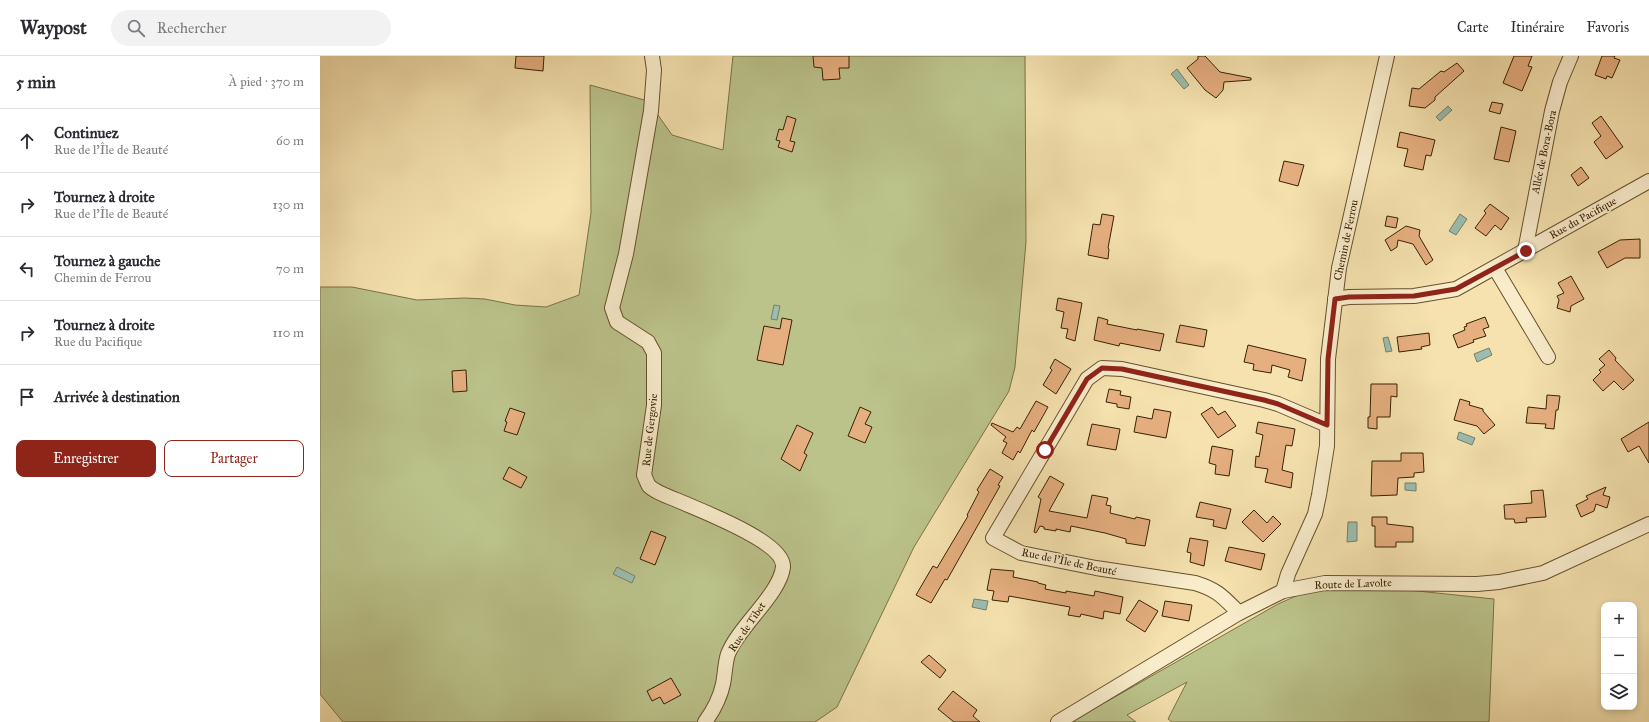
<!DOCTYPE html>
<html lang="fr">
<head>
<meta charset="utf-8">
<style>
	body { margin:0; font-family:"IM FELL Great Primer",serif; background:#f2f2f3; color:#2b2b33 }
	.controls { position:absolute; right:12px; bottom:12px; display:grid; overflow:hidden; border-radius:8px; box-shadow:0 2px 6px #0003 }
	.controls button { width:36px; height:36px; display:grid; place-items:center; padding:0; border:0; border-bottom:1px solid #e1e1e2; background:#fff; color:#2b2b33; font:20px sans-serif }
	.stop { position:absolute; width:12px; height:12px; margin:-9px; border:3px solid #8f2418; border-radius:50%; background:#fff }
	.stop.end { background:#8f2418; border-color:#fff; box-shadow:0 1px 4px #0008 }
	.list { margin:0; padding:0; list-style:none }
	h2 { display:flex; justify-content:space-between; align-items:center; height:52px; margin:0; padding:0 16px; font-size:17px }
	h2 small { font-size:13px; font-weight:400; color:#7c7c81 }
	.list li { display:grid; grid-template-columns:26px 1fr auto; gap:12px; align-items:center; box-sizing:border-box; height:64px; padding:0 16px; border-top:1px solid #e1e1e2 }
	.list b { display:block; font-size:15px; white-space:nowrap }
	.list p { margin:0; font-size:13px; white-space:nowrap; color:#7c7c81 }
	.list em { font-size:13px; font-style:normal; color:#7c7c81 }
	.actions { display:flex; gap:8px; padding:12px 16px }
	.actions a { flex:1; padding:9px 0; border:1px solid #8f2418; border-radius:8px; text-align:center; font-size:14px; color:#8f2418 }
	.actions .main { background:#8f2418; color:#fff }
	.icon { flex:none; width:22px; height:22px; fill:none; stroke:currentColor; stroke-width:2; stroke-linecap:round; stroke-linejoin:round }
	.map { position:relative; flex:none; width:1329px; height:666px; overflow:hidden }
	header { display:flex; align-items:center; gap:24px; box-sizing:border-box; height:56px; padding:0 20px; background:#fff; border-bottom:1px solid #e1e1e2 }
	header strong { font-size:19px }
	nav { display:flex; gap:22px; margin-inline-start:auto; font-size:14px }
	.search { width:280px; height:36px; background:#f2f2f3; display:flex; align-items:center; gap:10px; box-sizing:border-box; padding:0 14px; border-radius:22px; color:#7c7c81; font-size:15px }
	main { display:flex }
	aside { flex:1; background:#fff }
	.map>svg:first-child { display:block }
</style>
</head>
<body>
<header>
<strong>Waypost</strong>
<div class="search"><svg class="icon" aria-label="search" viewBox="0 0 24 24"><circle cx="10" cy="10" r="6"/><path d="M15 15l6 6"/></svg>Rechercher</div>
<nav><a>Carte</a><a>Itinéraire</a><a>Favoris</a></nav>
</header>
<main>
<aside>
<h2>5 min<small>À pied · 370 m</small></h2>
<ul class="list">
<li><svg class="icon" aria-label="ahead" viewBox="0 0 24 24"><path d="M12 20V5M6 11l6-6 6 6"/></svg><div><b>Continuez</b><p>Rue de l'Île de Beauté</p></div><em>60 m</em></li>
<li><svg class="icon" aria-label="right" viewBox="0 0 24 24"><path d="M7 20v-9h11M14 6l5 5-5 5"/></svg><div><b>Tournez à droite</b><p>Rue de l'Île de Beauté</p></div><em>130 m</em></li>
<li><svg class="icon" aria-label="left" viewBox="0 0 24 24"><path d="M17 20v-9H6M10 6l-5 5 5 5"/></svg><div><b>Tournez à gauche</b><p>Chemin de Ferrou</p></div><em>70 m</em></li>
<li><svg class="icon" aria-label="right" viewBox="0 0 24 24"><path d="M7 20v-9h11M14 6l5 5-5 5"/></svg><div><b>Tournez à droite</b><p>Rue du Pacifique</p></div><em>110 m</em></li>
<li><svg class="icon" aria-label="arrive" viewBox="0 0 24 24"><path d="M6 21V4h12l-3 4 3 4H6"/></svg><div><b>Arrivée à destination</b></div></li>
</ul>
<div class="actions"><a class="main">Enregistrer</a><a>Partager</a></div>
</aside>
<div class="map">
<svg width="1329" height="666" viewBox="0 0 1329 666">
	<rect width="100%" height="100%" fill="#f5e2af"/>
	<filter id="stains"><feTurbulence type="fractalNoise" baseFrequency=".005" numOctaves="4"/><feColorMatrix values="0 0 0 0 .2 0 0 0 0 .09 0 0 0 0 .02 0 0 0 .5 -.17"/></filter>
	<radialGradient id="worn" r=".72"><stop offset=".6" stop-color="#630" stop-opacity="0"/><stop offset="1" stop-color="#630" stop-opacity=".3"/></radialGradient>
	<g fill="#bbc38b" stroke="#7a7246">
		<polygon points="413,0 705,0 706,186 695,311 689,335 594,491 517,651 495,666 23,666 0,638 0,231 32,231 97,244 145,242 165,243 195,249 226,251 259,239 271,157 270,29 328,45 352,79 403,94"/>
		<polygon points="1015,532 1088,534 1174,543 1169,666 852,666 848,663 867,626 807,659 816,666 748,666 793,642 958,548 985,536"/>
	</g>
	<g fill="#9cbdaf" stroke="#747f6a">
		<polygon points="857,13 869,29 864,33 851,18"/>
		<polygon points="1128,50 1132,54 1120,65 1116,61"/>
		<polygon points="1140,158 1147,163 1136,179 1129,175"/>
		<polygon points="454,249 460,250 457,264 451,263"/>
		<polygon points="1068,281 1072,295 1066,296 1063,282"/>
		<polygon points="1169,292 1172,299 1157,306 1154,298"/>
		<polygon points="1139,376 1155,382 1152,389 1137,383"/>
		<polygon points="1085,427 1096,427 1096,435 1085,434"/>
		<polygon points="1028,466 1037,466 1037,485 1027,486"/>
		<polygon points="297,511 315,520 312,527 293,518"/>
		<polygon points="654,543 668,545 666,554 652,551"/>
	</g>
	<g fill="#e6af7f" stroke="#382102">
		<polygon points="196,0 224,0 223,15 195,12"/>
		<polygon points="493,0 529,0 529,12 519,12 520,23 503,24 502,12 494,11"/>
		<polygon points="878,0 885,0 900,16 931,22 931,24 904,26 903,34 896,42 885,34 867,12 878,3"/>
		<polygon points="1194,0 1212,0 1208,10 1212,11 1202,35 1183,27"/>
		<polygon points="1282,0 1295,0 1294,2 1300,4 1292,22 1287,20 1286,23 1275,19"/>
		<polygon points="1137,7 1144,15 1115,41 1115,44 1105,52 1089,50 1092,32 1099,33 1121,15 1124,16"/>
		<polygon points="1172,46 1183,48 1180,58 1169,55"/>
		<polygon points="467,60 476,63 470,85 475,86 472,96 458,91 460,85 456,84 459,73 463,74"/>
		<polygon points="1281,60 1303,91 1286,103 1274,86 1281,80 1272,67"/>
		<polygon points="1181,71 1196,75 1189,106 1174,103"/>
		<polygon points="1080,76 1115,84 1111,100 1106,99 1103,114 1084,110 1088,93 1077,91"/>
		<polygon points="964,105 984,109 978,130 959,125"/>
		<polygon points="1261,111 1269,122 1258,130 1251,119"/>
		<polygon points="1170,148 1189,162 1181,174 1175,169 1166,180 1155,172 1166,157 1164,155"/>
		<polygon points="782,158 794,160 788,192 789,193 788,203 768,199 773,168 780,169"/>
		<polygon points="1067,160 1078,162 1076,172 1065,170"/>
		<polygon points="1086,170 1100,174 1099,180 1113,204 1106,209 1093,188 1078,184 1077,191 1071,195 1065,184"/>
		<polygon points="1320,183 1320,202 1305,202 1287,212 1278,196 1300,184"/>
		<polygon points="1251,220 1264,243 1251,250 1250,256 1237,252 1239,244 1237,240 1244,237 1238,227"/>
		<polygon points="738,242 762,247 755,285 746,282 748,273 741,272 744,256 736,254"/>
		<polygon points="778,261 788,264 787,268 817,274 817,273 844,278 840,295 800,287 799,290 774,284"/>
		<polygon points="1165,261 1169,271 1163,273 1166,280 1153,284 1154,286 1138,292 1133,279 1145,274 1144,271 1147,270 1146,268"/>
		<polygon points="462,262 472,264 463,309 437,304 444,270 460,273"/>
		<polygon points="860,269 887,274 884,291 856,286"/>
		<polygon points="1109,277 1110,289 1101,291 1102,293 1079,296 1077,281"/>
		<polygon points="928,289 986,303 982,325 968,321 970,314 952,309 951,317 933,314 934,308 924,306"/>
		<polygon points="1289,294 1296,302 1295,304 1314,324 1303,334 1294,325 1283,335 1273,324 1281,316 1279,314 1285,309 1279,303"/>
		<polygon points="735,303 751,313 736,338 723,329 732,314 730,312"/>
		<polygon points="146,314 147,335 133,336 132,315"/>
		<polygon points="1051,328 1077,328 1077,341 1071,340 1070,361 1057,361 1057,373 1048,372 1048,361 1050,361"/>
		<polygon points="789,333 801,335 800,339 811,341 809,353 797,351 797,348 786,346"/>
		<polygon points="1227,339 1240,340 1238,354 1236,354 1234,373 1225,372 1226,368 1206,367 1208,351 1226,353"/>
		<polygon points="1140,343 1150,346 1149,349 1163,353 1163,355 1175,369 1164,378 1157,370 1134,364"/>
		<polygon points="716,345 728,351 714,376 712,374 700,397 698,395 693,404 682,397 687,387 683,385 686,381 671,369 672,367 693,376 697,371 700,373"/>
		<polygon points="540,351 551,356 545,368 552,371 545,387 528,380"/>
		<polygon points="892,351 898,359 905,355 916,370 898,382 881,358"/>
		<polygon points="190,352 205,357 197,379 184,375 187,366 185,365"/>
		<polygon points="834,353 851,356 846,382 814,376 817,360 832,363"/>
		<polygon points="938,366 975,373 972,390 966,389 962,414 973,417 971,432 945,426 948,413 935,411 936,400 939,401 943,379 936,377"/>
		<polygon points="1329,366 1329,407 1319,390 1308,396 1301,383"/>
		<polygon points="772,368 800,373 796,394 767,389"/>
		<polygon points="477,369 493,377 484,397 487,399 480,415 461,403"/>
		<polygon points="892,390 913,394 909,420 895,418 896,409 889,407"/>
		<polygon points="1081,397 1103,397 1104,416 1094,417 1094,421 1078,422 1077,439 1051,440 1052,405 1081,405"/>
		<polygon points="189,411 207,421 201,432 183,423"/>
		<polygon points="670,413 683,421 678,429 680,430 627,524 625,523 611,547 596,539 613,510 617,512 648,460 647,459 659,436 657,434"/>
		<polygon points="730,420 744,428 729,455 767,462 772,439 788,442 786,449 791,450 790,457 815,463 816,461 830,464 825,490 806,487 806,483 785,477 751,470 750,476 736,473 736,475 724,473 724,471 720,470 716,477 714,476 721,443 718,441"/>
		<polygon points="1286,431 1283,439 1290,441 1287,452 1276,448 1274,455 1261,461 1256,449 1268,443 1266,440"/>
		<polygon points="1223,434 1226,461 1206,462 1207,466 1195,467 1194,463 1185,463 1184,449 1212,447 1211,435"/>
		<polygon points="880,446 911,453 906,473 893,470 894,464 876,461"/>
		<polygon points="934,454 947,467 953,460 961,468 943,486 922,466"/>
		<polygon points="1052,461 1067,461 1067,468 1093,471 1093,486 1076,486 1076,491 1055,491 1055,470 1052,470"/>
		<polygon points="331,475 346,481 335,509 320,503"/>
		<polygon points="870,482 888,485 884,510 870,506 871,497 867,496"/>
		<polygon points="909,491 945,498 941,514 905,505"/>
		<polygon points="671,513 694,515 693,521 718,526 718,527 726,529 725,533 746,537 746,535 774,540 775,535 803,541 800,558 784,555 783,563 761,558 760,561 748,559 750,551 689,540 688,546 672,544 674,535 667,534"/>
		<polygon points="819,544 838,555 825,576 806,564"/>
		<polygon points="845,545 872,549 869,565 842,560"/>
		<polygon points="609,599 626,614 620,622 601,606"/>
		<polygon points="351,622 361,639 344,648 340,641 332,645 327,635"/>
		<polygon points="633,635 657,654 653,660 660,666 634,666 618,653"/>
	</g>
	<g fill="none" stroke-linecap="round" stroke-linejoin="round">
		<defs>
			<g id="street">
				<path d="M332,0l2,14 -3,41 -25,143 -14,54 5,14 31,20 6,11v52l-10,70c2,4 3,8 5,11 7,7 21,11 30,15 20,9 106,41 104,66 -3,27 -44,59 -55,87 -3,9 -3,20 -5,30 -3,14 -10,27 -18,38"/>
				<polyline points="1205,195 1232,55 1240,26 1251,0"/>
				<polyline points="1175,212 1228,301"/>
				<polyline points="1015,243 1029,241 1094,240 1136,233 1329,125"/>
				<polyline points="963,535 968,518 995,458 999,439 1007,390 1008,303 1019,212 1067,0"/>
				<path d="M919,557c-16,-16 -21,-23 -44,-30l-99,-15 -75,-15 -28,-15 94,-159 15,-11 20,1 142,31 14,4 49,21"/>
				<polyline points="738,666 919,557 963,535 1005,527 1157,528 1179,526 1223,517 1329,468"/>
			</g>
		</defs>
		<use href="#street" stroke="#67512d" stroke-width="16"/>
		<use href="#street" stroke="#f8eccb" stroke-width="14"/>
	</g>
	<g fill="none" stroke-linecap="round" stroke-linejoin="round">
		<polyline stroke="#8f2418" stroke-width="5" points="725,394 767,323 782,312 802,313 944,344 958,348 1007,369 1008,303 1015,243 1029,241 1094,240 1136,233 1206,195"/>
	</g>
	<g text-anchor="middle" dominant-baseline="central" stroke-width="3.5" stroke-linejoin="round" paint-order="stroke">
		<g font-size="11" fill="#382102" stroke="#f8eccb">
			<text transform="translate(1224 96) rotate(-78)">Allée de Bora-Bora</text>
			<text transform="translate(1263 162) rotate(-29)">Rue du Pacifique</text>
			<text transform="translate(1026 184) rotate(-78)">Chemin de Ferrou</text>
			<text transform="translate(330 374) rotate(-84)">Rue de Gergovie</text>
			<text transform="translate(749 506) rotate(12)">Rue de l'Île de Beauté</text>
			<text transform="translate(1033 528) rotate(-2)">Route de Lavolte</text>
			<text transform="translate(427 571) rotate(-56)">Rue de Tibet</text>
		</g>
	</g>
	<rect width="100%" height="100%" filter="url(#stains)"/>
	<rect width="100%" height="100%" fill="url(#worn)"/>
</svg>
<div class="controls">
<button>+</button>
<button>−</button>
<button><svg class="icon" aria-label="layers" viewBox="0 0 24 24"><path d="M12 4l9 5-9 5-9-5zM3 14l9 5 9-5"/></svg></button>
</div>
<div class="stop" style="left:725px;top:394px"></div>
<div class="stop end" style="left:1206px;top:195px"></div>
</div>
</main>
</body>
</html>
